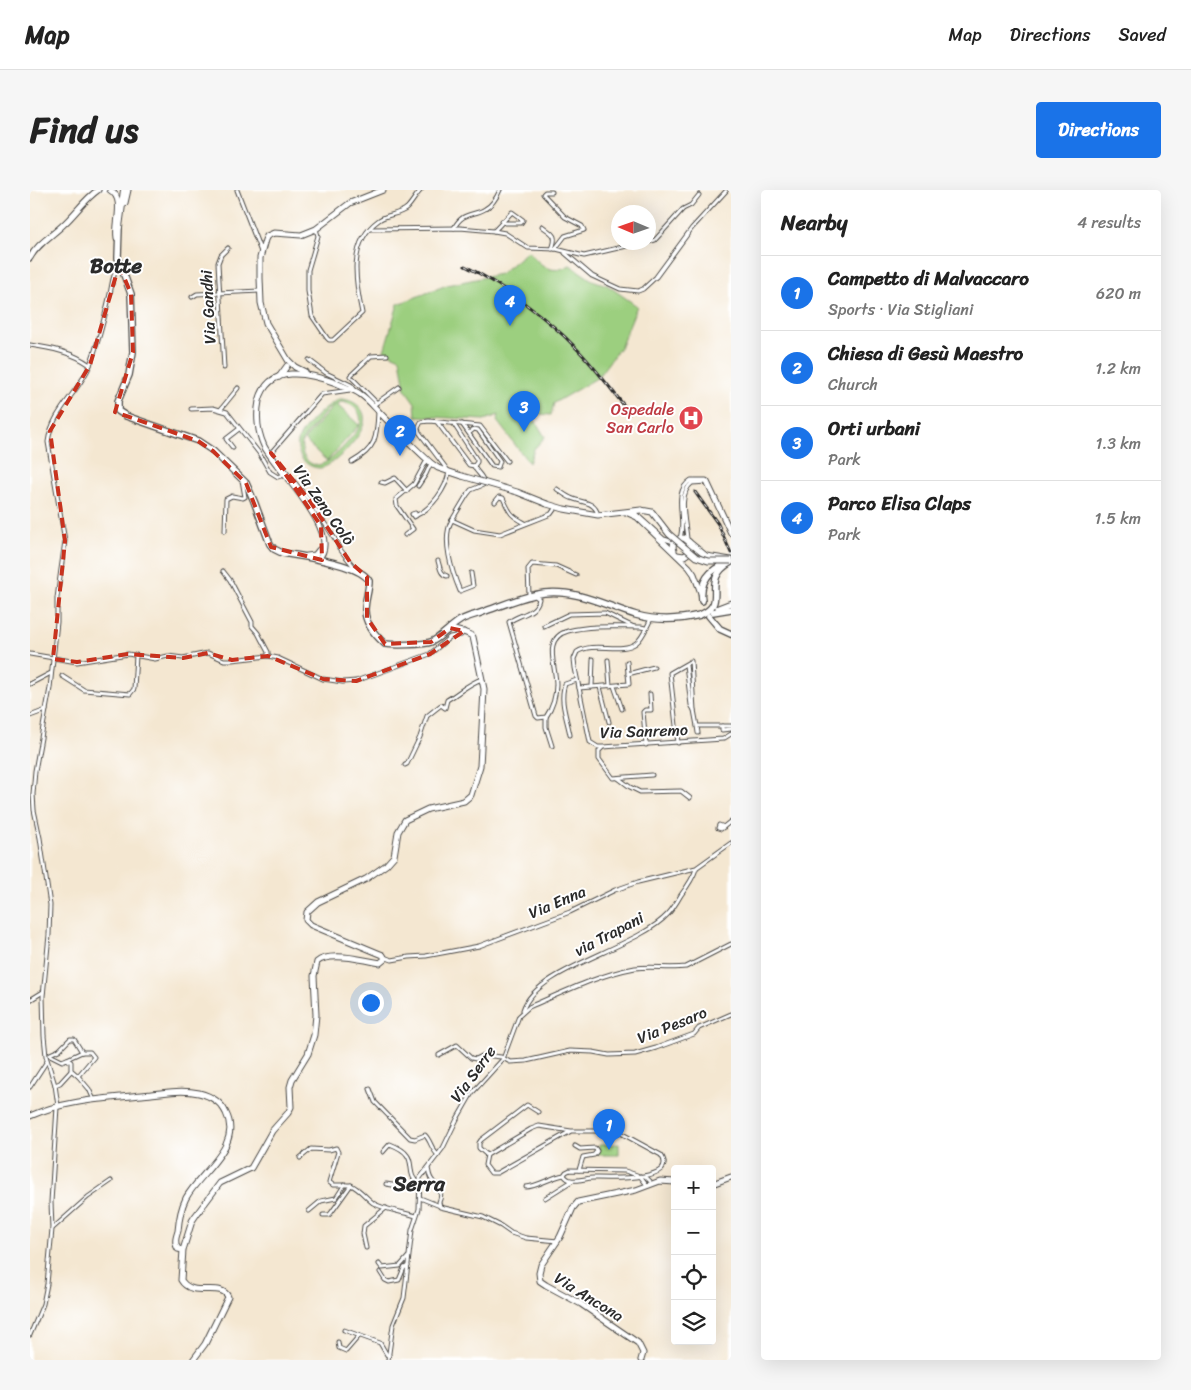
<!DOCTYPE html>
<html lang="en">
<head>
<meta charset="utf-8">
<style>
	body { margin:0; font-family:Sriracha,sans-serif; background:#f6f6f6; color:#222 }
	.controls { position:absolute; right:15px; bottom:15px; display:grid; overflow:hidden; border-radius:5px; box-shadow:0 5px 20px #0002 }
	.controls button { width:45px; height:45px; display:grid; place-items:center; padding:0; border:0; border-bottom:1px solid #e0e0e0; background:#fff; color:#222; font:25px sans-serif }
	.compass { position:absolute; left:581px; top:15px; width:45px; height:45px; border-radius:50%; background:#fff; box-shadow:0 5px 20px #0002; rotate:272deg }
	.you { position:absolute; left:340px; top:812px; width:18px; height:18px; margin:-12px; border:4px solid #fff; border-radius:50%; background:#1a73e8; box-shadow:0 0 0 8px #1a73e833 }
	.badge { display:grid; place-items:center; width:32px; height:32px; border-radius:50%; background:#1a73e8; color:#fff; font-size:16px; font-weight:700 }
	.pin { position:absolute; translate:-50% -41px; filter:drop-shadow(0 1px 2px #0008) }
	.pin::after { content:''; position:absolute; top:26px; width:18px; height:15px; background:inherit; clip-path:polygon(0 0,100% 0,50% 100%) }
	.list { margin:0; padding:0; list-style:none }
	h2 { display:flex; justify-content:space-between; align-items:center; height:65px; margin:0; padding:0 20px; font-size:21px }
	h2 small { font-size:16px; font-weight:400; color:#767676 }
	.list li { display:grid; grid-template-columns:32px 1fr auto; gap:15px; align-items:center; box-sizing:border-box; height:75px; padding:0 20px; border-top:1px solid #e0e0e0 }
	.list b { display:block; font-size:19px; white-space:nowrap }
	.list p { margin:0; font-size:16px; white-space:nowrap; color:#767676 }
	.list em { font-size:16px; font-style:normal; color:#767676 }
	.icon { flex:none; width:28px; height:28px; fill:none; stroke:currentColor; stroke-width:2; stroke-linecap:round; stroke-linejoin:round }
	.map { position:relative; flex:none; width:701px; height:1170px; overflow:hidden; border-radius:5px }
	header { display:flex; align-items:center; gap:30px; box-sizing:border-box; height:70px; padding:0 25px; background:#fff; border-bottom:1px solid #e0e0e0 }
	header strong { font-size:24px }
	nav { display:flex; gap:28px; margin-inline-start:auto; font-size:18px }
	.intro { display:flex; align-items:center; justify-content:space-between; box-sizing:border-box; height:120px; padding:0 30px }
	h1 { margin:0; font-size:35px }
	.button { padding:12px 22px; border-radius:5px; background:#1a73e8; color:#fff; font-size:18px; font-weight:700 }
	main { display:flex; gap:30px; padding:0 30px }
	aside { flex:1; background:#fff; border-radius:5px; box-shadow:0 5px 20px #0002 }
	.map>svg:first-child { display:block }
</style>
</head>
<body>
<header>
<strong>Map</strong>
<nav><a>Map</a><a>Directions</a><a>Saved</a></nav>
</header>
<div class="intro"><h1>Find us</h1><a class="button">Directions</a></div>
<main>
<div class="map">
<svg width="701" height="1170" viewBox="0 0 701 1170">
	<rect width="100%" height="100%" fill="#fff"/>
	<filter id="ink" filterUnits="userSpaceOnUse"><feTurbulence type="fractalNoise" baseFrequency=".02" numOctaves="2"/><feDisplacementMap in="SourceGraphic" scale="10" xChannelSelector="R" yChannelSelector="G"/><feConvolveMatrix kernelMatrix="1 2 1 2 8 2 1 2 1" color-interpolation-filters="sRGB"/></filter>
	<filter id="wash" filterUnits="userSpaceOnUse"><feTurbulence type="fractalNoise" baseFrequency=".0096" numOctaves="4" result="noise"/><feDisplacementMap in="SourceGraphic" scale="20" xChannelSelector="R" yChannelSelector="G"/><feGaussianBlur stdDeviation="1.12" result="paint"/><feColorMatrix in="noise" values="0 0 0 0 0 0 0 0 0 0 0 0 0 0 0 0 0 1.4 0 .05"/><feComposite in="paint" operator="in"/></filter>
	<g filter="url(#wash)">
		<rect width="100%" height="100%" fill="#f4e7d1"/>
		<g fill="#9ccf7f" stroke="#647d55" fill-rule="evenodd">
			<path d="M498,61c13,14 22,25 42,14l22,15 15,5 30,21 -16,40 -24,32 -43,25 -3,12 -22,-2 7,9 9,15 -11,12 -5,14 -32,-42 2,-6 -15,5 -68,-4 -1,-13 -10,-14 -5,-31 -16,-7 14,-47 49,-19 53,-11z"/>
			<path d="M310,209c14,0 29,11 23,27 -4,13 -30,41 -43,42 -6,0 -13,-3 -17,-8 -4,-5 -6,-12 -5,-18 2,-13 30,-39 42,-43zM311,212c13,1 25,13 17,27 -3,5 -8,10 -12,15 -9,10 -28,32 -41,14 -4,-6 -4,-13 -2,-19l25,-30 7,-5 -31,36 23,21 32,-36 -23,-21z"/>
			<polygon points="589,954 589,965 569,965 569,955"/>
		</g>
	</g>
	<g filter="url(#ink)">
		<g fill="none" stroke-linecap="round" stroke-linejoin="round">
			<defs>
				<g id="street">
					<polyline points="207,0 231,62"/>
					<polyline points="522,2 515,2 513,4 535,27 552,36 554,40 535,46 525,59"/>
					<path d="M512,36c10,8 16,8 10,23"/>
					<path d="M424,38c9,-17 20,-12 31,-19 7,-4 12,-12 15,-19"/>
					<path d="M286,39l2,7 -10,34v21l4,25 15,22 2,2h4l29,-27c-7,-32 -14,-71 17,-93 8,-6 20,-5 28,-12 5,-5 9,-13 14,-18"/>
					<polyline points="340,39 430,38 464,41 475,43 498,58 526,59 554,66 614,52"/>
					<polyline points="464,41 482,22 493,30 491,33 475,33 472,31"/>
					<polyline points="618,52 625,50 653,19 661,15 669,5"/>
					<polyline points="535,63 562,86 590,99 608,101 613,99 626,87 662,38 696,1"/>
					<polyline points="162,107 167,104 230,101"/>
					<path d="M0,155c21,3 42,7 60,20"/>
					<polyline points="279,170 296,183 321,195 324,199"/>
					<polyline points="194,178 188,73 191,65 198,58"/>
					<polyline points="346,212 320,186 341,166 357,165"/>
					<polyline points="345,214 369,197"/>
					<polyline points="161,219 183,218 197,222 229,263 240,282 248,287 254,285"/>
					<polyline points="191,219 208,198"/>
					<polyline points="407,232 439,275 444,276 447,272 447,270 425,236"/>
					<polyline points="432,234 462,276 468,277 470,271 448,240 444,239 439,243"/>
					<polyline points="203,258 196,249 209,239"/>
					<polyline points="239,265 292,204 320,200"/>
					<polyline points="248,272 280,311 307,352 309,358 325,378"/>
					<path d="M322,272c24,-13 25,-25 26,-50"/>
					<polyline points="351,292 355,293 365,288 377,301"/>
					<polyline points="388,296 396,284 401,273"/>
					<path d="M527,299c4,3 9,7 14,9 11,5 24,3 27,17"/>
					<path d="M465,312l4,-5 4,1c7,15 7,17 22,25"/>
					<polyline points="604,322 634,349 644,352"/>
					<polygon points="385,323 386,326 384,327 382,324"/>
					<path d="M387,325c15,-7 29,-26 32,-43l-30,-40 -1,-4 3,-6 8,-1 51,5 27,35"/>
					<path d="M422,330l15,-25 4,-5 12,-5c2,-9 -7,-12 -9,-19"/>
					<polyline points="195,341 196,309 202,306 213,308 215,307 212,290"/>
					<polyline points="375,345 383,339 367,316 366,309 384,294 397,270"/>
					<path d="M650,348c7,-19 -9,-45 11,-58h15l1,2 -15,1c-15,11 -6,40 -5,56"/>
					<path d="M408,371c2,6 2,13 9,15"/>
					<polyline points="193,381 200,390 222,432 222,436 228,443 238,462 238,466"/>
					<path d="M441,383l2,13 -13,5c-8,-19 -19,-53 -8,-71l22,10 26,4 51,-20 5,-7"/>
					<polyline points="499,405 498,379 502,374 526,376 546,385"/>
					<path d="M504,405l5,4c-3,15 -20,15 -30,23l27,94 2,2 8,-1c7,-10 10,-21 10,-33 0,-18 -14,-46 12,-53 23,-6 49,-4 73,-4l4,1"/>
					<path d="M621,429c-4,7 -8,19 -15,24 -15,11 -42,-2 -59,9l-3,7 1,9 15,74 8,5h5l120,-8 8,-5"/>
					<polyline points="514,436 539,424 575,423 604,437"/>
					<polyline points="0,464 47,472 98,464 125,469 138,466 153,468 178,463 194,470 202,470 238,466 248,468 293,489 313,492 326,491 400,464 420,447 431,445 434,441"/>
					<polyline points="578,470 580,496"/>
					<polyline points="656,475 661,515 664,520"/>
					<polyline points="598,484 624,477"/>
					<polyline points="32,486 54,500 100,504 104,499 106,465"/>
					<polyline points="0,494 21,483"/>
					<polyline points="584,496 592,519"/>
					<polyline points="562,497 563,469"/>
					<polyline points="570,497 579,532"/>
					<polyline points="549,498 599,494 597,472"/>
					<polyline points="0,526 16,520"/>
					<polyline points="516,527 516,537 522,556"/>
					<polyline points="667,536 668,543"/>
					<polyline points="692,536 692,540 701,539"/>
					<path d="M540,545c-3,-17 -11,-34 -5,-51l12,-4"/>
					<polyline points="648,553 640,483 661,471 664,520 667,536 701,536"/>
					<polyline points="616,555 613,522 615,520 621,520 620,504"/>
					<polyline points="572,558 569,561 569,569 583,588 622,585"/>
					<path d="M375,575l2,-1 13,-27 7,-21 14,-11 4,3 2,-8c12,-7 22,-17 35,-21"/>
					<polyline points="588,588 600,597 610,602 651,601 660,608"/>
					<polyline points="694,637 689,635 688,638 691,639 701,631"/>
					<polyline points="354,767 362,770 379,767 396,766 449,756 540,722 585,700 608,692 666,678 701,653"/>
					<polyline points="0,810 13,802"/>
					<path d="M493,820c13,-42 113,-61 145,-96 5,-5 9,-12 13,-19 6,-8 12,-16 15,-26"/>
					<polyline points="52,862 60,862 64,867 48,886 59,899 64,910"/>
					<polyline points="20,864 29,860 40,849 44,849 52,862 37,869"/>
					<polyline points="20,865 32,871 37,869 41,872 41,880 48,886"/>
					<polyline points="409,865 427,855 441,868 446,869 454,865 471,867 480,872 496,871 540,861 563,862 579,865 605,864 626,858 664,844 669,838 701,824"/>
					<polyline points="25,895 30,893 41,881"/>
					<polyline points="0,897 17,871"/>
					<path d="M340,899l5,13 35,36 5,1 10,-4c6,6 6,14 13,20"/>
					<path d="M28,916l-3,-21 -9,-29 -2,-20 -1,-40 6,-61 1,-30 -10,-67 -6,-28 -1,-16 2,-23 15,-83 7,-66v-24l8,-57 -17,-99c4,-31 31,-50 42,-77 8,-22 14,-45 19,-67 3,-10 3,-25 10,-33"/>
					<polyline points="545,956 550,959 565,958 567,961 564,965 553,967 549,980"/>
					<path d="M353,962l7,-8c5,2 14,6 17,11 7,8 0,22 12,28l-14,4 -19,-3"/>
					<polyline points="457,965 449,958 449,953 451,950 497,915 508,922"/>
					<polyline points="270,968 281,959 299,960 306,958 308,962 299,992 303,995 321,995"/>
					<path d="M398,978c1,4 1,9 4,12 5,9 12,11 7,22l1,5 43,10 18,9 10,7 15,5 32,3"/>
					<path d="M534,985c6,10 19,3 29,3 13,0 87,4 68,-23l-44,-24h-46l-32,-5 -8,3 -44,26 -2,10 6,8h6l74,-42"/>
					<polyline points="610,986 617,995"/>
					<polyline points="615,986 620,991"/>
					<path d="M496,997c11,0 25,-10 38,-12l2,-3 4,-2 55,1 12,4"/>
					<polyline points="390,1008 410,1016"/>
					<polyline points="515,1008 542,991"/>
					<polyline points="279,1021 291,1011 306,1008 315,994"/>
					<path d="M293,1025h6l2,-2 20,-28c10,5 13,11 22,18 11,7 31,9 43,13"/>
					<polyline points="22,1039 58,1007 81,991"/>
					<polyline points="336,1058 333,1044 334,1036 356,1018"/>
					<polyline points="349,1074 352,1078 370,1076 378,1067"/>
					<polyline points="350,1082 355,1090 359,1092 369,1090 374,1078 378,1076"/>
					<polyline points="314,1140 350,1153 357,1165 359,1165"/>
					<polyline points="0,1145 13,1114 17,1094 22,1039 21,1012 27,917"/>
					<polyline points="308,1152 309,1158 316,1161 329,1146"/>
					<path d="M358,1170l5,-35 11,-27 8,-68 7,-21 1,-31 23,-30 14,-29 15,-26 31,-34 16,-43 10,-9c35,-15 69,-32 106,-39 17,-2 34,1 51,-1l45,-23"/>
				</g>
				<g id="secondary">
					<path d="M80,0c16,9 4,33 7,48"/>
					<polyline points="95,13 98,0"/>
					<path d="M0,68c7,-14 23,-23 34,-34 12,-11 21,-25 34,-34"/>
					<polyline points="275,182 265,177 258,170 236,133 231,113 230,88 230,68 235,50 237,46 244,43 271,45 286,39 320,13 353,0"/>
					<polyline points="249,187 257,176"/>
					<polyline points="677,292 701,343"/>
					<polyline points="517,314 534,319 568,325 611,320"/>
					<polyline points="598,323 607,327 659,377 664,384 671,403"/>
					<path d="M644,361c-3,-8 2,-13 10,-13l22,18 25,4"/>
					<path d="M647,365l7,1c6,-3 8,-8 5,-14"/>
					<polyline points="277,366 285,365 289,360"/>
					<path d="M288,369c27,-25 -43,-90 -54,-113 -6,-13 -8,-30 -5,-45 10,-38 50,-28 77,-18 8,4 17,6 24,11 8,5 15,14 22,21 16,16 32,33 49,48l7,5 24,8"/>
					<polyline points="688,418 701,413"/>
					<path d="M0,926c36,-16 74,-17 112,-21 19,-2 39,-6 57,-2 12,3 22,9 27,20 17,33 -26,59 -40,85 -5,10 -7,21 -8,33 -2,6 -4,12 0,18l5,1"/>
					<polyline points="682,994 701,987"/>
					<path d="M163,1170l12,-16 23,-47c-6,-16 -36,2 -47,-17l2,-30 9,-29 4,-6 24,-32 31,-15 21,-37 16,-18 3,-6 -1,-20 2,-7 16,-26 6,-19 2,-20 -2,-39 3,-14c12,-11 48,-2 63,1l5,-4 -2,-4 -5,-2 -67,-28 -5,-5 1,-8 11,-10 48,-23 20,-14 8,-9 4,-24 7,-12 23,-11 36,-8 7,-6 9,-29 4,-77 -11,-52c-10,-8 -16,-4 -23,-9"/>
					<polyline points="611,1170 613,1163 608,1153 551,1114 516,1095 510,1091 509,1083 511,1075 530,1047 543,1018 548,1012 606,1000 630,991 645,992"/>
				</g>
				<g id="primary">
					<path d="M89,37l-1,31 13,36 2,58 -4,23 -11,26v10l8,5 72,25 15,10 33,32 8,18 16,43 4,5 8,4c19,3 79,11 87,28 0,10 -4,19 -4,29 0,13 11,26 20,34 8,1 39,1 46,-2 8,-3 21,-17 30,-22 7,-4 15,-5 22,-8 20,-7 40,-16 61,-19 33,-4 62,13 92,22 21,6 43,5 64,0 31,-13 -2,-34 31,-53"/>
					<path d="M672,411c-3,-19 8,-32 25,-38"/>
					<polyline points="683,422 701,419"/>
					<polyline points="679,426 690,439 701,444"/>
				</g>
				<polyline id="highway" points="89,37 94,0"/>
			</defs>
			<use href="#street" stroke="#494744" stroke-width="5"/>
			<use href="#secondary" stroke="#494744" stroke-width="7"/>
			<use href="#primary" stroke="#494744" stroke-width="8"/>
			<use href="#highway" stroke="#494744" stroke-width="8"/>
			<use href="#street" stroke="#fff" stroke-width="3"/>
			<use href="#secondary" stroke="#fff" stroke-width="5"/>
			<use href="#primary" stroke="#fff" stroke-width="5.5"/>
			<use href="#highway" stroke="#fff" stroke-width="6"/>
			<defs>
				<g id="rail">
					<path d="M435,76c35,17 85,54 111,82 20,20 36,43 54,65"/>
					<polyline points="665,302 688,334 701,363"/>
				</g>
			</defs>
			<use href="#rail" stroke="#2b2b2b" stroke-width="3"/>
			<use href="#rail" stroke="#fff" stroke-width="1" stroke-dasharray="4" stroke-linecap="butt"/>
			<defs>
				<g id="secondary-bridge">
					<polyline points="432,286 487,302 517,314"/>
					<polyline points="611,320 622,322 639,344 666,367 678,371 701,371"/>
				</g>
			</defs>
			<use href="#secondary-bridge" stroke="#494744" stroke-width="7" stroke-linecap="butt"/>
			<use href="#secondary-bridge" stroke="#fff" stroke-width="5"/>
		</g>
	</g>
	<path fill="none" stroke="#c8321e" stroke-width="4" stroke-dasharray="10 6" stroke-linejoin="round" d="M89,75l12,29 2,58 -18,60 83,29 15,10 33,32 25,64 51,13 -1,-34 -50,-73 39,48 40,61 17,15v41l18,26 46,-2 19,-14 14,3 -34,23 -74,27 -33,-2 -55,-23 -36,4 -24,-7 -25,5 -55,-4 -51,8 -24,-3 12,-118 -15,-110 40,-66z"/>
	<defs>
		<symbol id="hospital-disc" viewBox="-11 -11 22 22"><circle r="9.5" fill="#e0444e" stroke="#fff"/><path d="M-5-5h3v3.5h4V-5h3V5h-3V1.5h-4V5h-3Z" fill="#fff"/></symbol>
	</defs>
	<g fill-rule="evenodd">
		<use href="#hospital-disc" x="647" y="214" width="28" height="28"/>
	</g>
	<g text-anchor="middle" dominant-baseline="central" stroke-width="4" stroke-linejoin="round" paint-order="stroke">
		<g font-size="16" fill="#2b2b2b" stroke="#fff">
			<text transform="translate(178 117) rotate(-93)">Via Gandhi</text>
			<text transform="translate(294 315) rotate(55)">Via Zeno Colò</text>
			<text transform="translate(614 541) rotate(-2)">Via Sanremo</text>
			<text transform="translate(527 712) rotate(-23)">Via Enna</text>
			<text transform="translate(579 744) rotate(-28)">via Trapani</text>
			<text transform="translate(642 835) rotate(-22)">Via Pesaro</text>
			<text transform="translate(443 884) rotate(-54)">Via Serre</text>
			<text transform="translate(559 1107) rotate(32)">Via Ancona</text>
		</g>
		<g font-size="16" fill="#be3a42" stroke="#fff" text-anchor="end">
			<text x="644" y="219">Ospedale<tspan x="644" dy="18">San Carlo</tspan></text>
		</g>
		<g font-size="21" font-weight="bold" fill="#2b2b2b" stroke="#fff">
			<text x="86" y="76">Botte</text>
			<text x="389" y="994">Serra</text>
		</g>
	</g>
</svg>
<div class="controls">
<button>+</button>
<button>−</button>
<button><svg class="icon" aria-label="locate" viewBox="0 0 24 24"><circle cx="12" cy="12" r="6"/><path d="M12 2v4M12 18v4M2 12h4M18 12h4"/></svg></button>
<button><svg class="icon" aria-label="layers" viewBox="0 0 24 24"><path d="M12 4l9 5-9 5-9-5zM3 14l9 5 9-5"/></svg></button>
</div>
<svg class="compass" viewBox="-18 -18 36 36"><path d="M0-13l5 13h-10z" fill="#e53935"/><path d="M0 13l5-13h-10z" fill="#767676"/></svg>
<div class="you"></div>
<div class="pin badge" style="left:579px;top:960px">1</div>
<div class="pin badge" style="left:370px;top:266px">2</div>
<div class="pin badge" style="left:494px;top:242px">3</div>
<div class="pin badge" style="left:480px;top:136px">4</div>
</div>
<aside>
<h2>Nearby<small>4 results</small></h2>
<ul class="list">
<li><span class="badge">1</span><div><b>Campetto di Malvaccaro</b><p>Sports · Via Stigliani</p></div><em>620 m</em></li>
<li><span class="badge">2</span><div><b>Chiesa di Gesù Maestro</b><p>Church</p></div><em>1.2 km</em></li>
<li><span class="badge">3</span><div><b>Orti urbani</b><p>Park</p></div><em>1.3 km</em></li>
<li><span class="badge">4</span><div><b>Parco Elisa Claps</b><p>Park</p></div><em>1.5 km</em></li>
</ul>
</aside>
</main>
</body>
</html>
